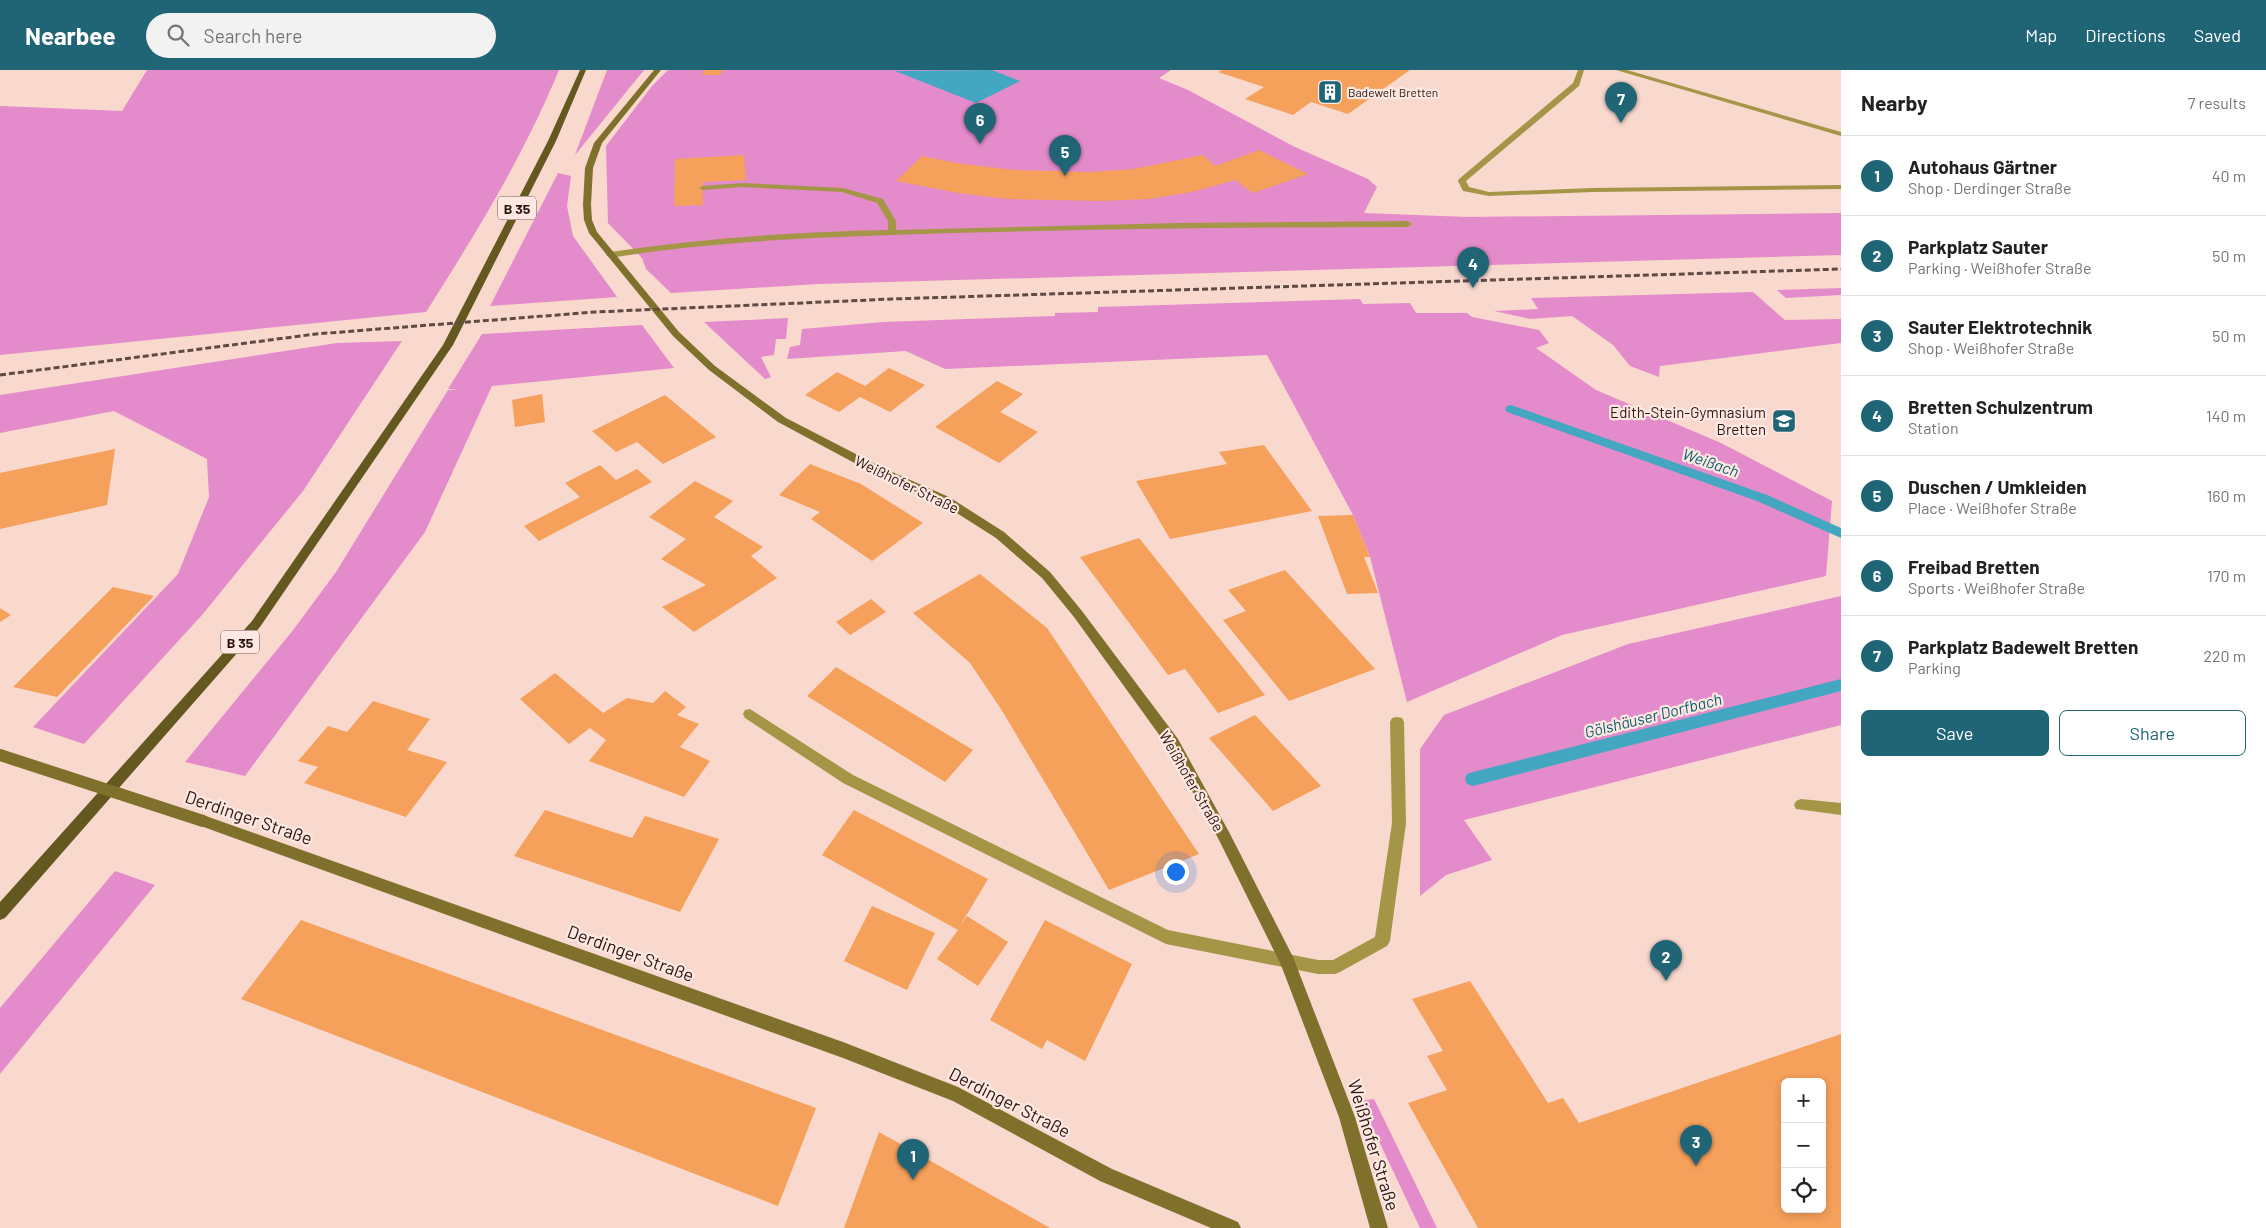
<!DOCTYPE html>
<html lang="en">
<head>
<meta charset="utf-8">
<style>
	body { margin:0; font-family:Barlow,sans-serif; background:#f2f2f2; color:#222 }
	.controls { position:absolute; right:15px; bottom:15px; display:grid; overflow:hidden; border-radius:8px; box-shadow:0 2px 8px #0003 }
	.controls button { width:45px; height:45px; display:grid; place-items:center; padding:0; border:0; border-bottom:1px solid #e0e0e0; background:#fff; color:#222; font:25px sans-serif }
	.you { position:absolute; left:1175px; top:801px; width:18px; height:18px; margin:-12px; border:4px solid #fff; border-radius:50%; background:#1a73e8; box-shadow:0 0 0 8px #1a73e833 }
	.badge { display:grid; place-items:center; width:32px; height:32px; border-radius:50%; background:#206576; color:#fff; font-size:16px; font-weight:700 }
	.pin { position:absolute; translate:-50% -41px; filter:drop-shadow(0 1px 2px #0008) }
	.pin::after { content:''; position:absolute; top:26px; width:18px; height:15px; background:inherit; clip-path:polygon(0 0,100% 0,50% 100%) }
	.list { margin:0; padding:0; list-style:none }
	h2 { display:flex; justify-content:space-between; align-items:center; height:65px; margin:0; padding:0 20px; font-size:21px }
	h2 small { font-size:16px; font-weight:400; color:#767676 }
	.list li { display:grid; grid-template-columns:32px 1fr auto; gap:15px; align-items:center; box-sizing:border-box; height:80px; padding:0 20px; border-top:1px solid #e0e0e0 }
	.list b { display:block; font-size:19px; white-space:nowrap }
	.list p { margin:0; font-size:16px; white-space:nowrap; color:#767676 }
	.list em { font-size:16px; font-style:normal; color:#767676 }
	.actions { display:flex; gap:10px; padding:15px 20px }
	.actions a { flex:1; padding:11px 0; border:1px solid #206576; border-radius:8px; text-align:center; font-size:18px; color:#206576 }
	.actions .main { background:#206576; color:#fff }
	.icon { flex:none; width:28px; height:28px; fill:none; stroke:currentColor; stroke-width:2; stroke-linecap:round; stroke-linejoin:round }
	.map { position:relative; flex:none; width:1841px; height:1158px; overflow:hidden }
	header { display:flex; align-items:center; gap:30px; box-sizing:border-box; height:70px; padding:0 25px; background:#206576; color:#fff }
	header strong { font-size:24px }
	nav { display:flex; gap:28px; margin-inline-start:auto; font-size:18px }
	.search { width:350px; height:45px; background:#f2f2f2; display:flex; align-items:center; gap:12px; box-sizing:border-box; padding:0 18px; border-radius:28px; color:#767676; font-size:19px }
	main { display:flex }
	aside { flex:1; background:#fff }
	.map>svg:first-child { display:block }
</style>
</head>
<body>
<header>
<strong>Nearbee</strong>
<div class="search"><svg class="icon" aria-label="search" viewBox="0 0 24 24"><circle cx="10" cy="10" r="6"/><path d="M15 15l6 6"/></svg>Search here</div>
<nav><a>Map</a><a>Directions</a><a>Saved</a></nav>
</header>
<main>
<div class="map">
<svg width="1841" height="1158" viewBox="0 0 1841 1158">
	<rect width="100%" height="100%" fill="#f9d8ce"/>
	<g fill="#e38bcb">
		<path d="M147,0h412c-35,85 -84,165 -133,242l-426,43v-249l122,5z"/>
		<polygon points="607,0 644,0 575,85"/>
		<polygon points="668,0 1171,0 1159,8 1188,20 1295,77 1368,109 1377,117 1364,143 1467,147 1841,143 1841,185 819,214 671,223 646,199 642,188 608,153 606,76 652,16"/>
		<polygon points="558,103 571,106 567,136 573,166 617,227 490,236"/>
		<polygon points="1841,218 1841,225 1786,228 1777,220"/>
		<polygon points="1753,222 1785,250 1841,249 1841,273 1660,296 1659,307 1630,296 1613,275 1572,246 1530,249 1494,241 1538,239 1531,228"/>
		<polygon points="1360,229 1363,234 1410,233 1416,243 1467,243 1472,247 1539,260 1549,273 1536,278 1596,320 1721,373 1832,431 1826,506 1562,565 1407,632 1370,487 1353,445 1267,285 945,299 906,281 787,289 790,277 800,275 802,259 883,252 1055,246 1055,243 1098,242 1098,237"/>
		<polygon points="788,248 786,269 776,269 774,285 761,287 771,307 765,309 704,252"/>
		<polygon points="642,255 674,298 492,316 425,462 245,706 185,692 294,559 336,502 448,320 459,319 448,319 482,264"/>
		<polygon points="402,271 303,421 202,545 84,674 33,657 178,504 209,427 207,389 114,341 0,363 0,325 337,273"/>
		<polygon points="1841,526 1841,655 1464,750 1492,790 1446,805 1420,826 1420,679 1444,645 1628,574"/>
		<polygon points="115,801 155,815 0,1004 0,938"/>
		<polygon points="1374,1029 1437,1158 1420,1158 1360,1031"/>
	</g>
	<polygon fill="#43a7c1" points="992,0 1020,11 976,33 895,1"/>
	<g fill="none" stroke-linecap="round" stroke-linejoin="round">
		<g fill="#43a7c1" fill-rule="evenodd">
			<polygon points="1511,335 1767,425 1841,458 1841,468 1757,431 1507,342 1505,339 1507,336"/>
			<polygon points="1841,609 1841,621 1473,716 1467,714 1465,709 1467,704 1473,702"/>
		</g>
	</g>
	<g fill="#f5a05b" fill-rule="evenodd">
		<polygon points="704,0 723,0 720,5 702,5"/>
		<polygon points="1222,0 1410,0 1348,44 1311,32 1293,45 1245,29 1264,17 1218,2"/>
		<polygon points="1259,80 1308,104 1253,123 1235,110 1192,122 1149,129 1101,131 1006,129 958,123 896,111 922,86 956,93 1014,100 1091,102 1133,99 1203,85 1215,96"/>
		<polygon points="744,85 746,110 703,112 703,135 674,136 675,89"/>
		<polygon points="889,298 925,315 890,342 860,327 839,342 805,325 837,302 865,316"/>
		<polygon points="997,311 1023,324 1000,342 1038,362 999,393 935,357"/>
		<polygon points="542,324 545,352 515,357 512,330"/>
		<polygon points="665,325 716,367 663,394 637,372 616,382 592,361"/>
		<polygon points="1264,375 1312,441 1170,469 1136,411 1227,394 1219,382"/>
		<polygon points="115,379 107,435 0,459 0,403"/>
		<polygon points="810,394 861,414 923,453 872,491 811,449 820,442 779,425"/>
		<polygon points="600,395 616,410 637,399 652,412 539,471 524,456 580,427 565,413"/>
		<polygon points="695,411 733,431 714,447 763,477 751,486 777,508 694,562 662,537 706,515 661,489 686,469 649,447"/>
		<polygon points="1353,445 1370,487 1364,487 1378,523 1347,524 1318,446"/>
		<polygon points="1139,468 1199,543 1265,625 1218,643 1185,599 1168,605 1080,487"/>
		<polygon points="1285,500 1375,599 1289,631 1223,550 1246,541 1228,520"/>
		<polygon points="980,504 1047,558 1199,784 1109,820 1001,639 970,593 913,543"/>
		<polygon points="113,517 154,526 57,627 13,617"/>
		<polygon points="871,529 886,542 850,565 836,552"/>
		<polygon points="0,538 11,545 0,552"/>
		<polygon points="836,597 973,680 945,712 807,626"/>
		<polygon points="555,603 603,643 627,628 653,633 665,621 686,637 677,645 699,654 680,677 710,691 684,727 589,691 606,670 590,658 569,674 520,629"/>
		<polygon points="373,631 430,649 407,680 447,692 406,747 304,713 318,697 298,691 328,656 347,662"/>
		<polygon points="1255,645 1321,716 1273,741 1209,668"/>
		<polygon points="545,740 632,768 645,746 719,769 680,842 514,786"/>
		<polygon points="854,740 988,809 960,856 967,846 1008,872 978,916 937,889 958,860 822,785"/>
		<polygon points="872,836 935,863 907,920 844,891"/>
		<polygon points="301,850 816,1038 778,1136 241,929"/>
		<polygon points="1045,850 1132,894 1085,991 1047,970 1042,979 990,950"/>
		<path d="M1470,911l78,122 15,-5 16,25 262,-89v194h-363l-70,-125 39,-13 -20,-34 16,-5 -31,-52zM1785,1012h37v127h-37z"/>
		<polygon points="879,1062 1050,1158 844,1158"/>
	</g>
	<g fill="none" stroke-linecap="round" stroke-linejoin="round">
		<g fill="#a59647" fill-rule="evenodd">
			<polygon points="1578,0 1584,0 1579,16 1466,111 1469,117 1489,122 1593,118 1841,115 1841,119 1593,122 1489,126 1463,121 1458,111 1459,109 1573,13"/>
			<polygon points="1616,0 1627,0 1841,62 1841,66"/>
			<path d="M742,113l101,5 40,11 13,22v9l281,-7 231,-2 4,3 -4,3c-151,0 -303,2 -454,6 -115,4 -230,6 -344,25l-4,-3 4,-3c92,-14 185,-20 278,-22v-9l-11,-18 -35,-11 -100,-5 -39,3 -4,-2 4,-2z"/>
			<polygon points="750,639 853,705 1168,860 1318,890 1333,890 1375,867 1392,753 1390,652 1392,648 1397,647 1402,648 1404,652 1406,753 1390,871 1387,876 1340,902 1335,904 1318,904 1166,874 843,713 745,648 743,644 745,640"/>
			<polygon points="1801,729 1841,733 1841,745 1796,739 1794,735 1796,731"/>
		</g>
		<g fill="#7f712b" fill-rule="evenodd">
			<polygon points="654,0 661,0 602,73 593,98 591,135 592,150 597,162 679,262 715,296 786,348 883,398 949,427 1004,462 1050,502 1082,541 1178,669 1229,762 1293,887 1355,1047 1388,1158 1370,1158 1339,1047 1281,895 1219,770 1168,677 1074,547 1042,508 996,468 941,433 875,404 778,352 709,300 673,266 589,163 584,150 583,135 585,98 594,73"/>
			<polygon points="203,745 843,972 958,1017 1112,1099 1238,1152 1241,1158 1211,1158 1100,1111 953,1031 843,988 198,755 196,751 198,747"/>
		</g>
		<polygon fill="#635820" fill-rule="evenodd" points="580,0 586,0 556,71 453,275 260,557 5,848 0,850 0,832 252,551 443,275 548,71"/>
		<polyline stroke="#604a43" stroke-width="3" stroke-dasharray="6 3" stroke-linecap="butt" points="0,305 316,264 595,242 892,229 1841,199"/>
		<polyline stroke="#7f712b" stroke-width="12" points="0,685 203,751"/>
	</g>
	<defs>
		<symbol id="building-square" viewBox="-11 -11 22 22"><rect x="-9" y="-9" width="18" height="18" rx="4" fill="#206576" stroke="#fee8e1"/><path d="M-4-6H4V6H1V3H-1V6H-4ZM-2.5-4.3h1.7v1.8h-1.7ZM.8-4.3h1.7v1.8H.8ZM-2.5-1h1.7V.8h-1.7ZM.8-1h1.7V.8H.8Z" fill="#fff"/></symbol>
		<symbol id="school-square" viewBox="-11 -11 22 22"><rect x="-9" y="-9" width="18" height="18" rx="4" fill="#206576" stroke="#fee8e1"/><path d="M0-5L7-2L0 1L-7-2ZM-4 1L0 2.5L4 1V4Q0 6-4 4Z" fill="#fff"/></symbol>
	</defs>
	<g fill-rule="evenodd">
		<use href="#building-square" x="1316" y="8" width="28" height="28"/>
		<use href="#school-square" x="1770" y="337" width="28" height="28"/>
	</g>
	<g text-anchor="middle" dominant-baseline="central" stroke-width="4.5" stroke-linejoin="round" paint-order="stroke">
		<g font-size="12" fill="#291711" stroke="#fee8e1" text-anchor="start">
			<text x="1348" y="22">Badewelt Bretten</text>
		</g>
		<g fill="#fee8e1" stroke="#69564f" stroke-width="1">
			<rect x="498" y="126.5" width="38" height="23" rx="4"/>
			<rect x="221" y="560.5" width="38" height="23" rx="4"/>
		</g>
		<g font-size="14" font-weight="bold" fill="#291711">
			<text x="517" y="138">B 35</text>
			<text x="240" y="572">B 35</text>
		</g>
		<g font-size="15" fill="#291711" stroke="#fee8e1" text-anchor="end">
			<text x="1766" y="342">Edith-Stein-Gymnasium<tspan x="1766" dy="17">Bretten</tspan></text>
		</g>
		<g font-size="15" fill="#291711" stroke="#fee8e1">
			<text transform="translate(907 414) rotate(26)">Weißhofer Straße</text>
			<text transform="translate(1192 711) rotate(60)">Weißhofer Straße</text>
		</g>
		<g font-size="16" font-style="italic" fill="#085e71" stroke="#fee8e1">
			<text transform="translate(1711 392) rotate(19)">Weißach</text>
			<text transform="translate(1653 645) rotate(-14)">Gölshäuser Dorfbach</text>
		</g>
		<g font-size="18" fill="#291711" stroke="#fee8e1">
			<text transform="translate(249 747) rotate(19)">Derdinger Straße</text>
			<text transform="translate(631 883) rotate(20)">Derdinger Straße</text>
			<text transform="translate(1010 1032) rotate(27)">Derdinger Straße</text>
			<text transform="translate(1374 1075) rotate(73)">Weißhofer Straße</text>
		</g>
	</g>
</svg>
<div class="controls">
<button>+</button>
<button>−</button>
<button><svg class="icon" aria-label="locate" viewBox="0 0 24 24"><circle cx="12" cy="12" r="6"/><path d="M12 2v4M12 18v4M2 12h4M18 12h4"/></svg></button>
</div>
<div class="you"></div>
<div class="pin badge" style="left:913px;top:1110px">1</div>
<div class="pin badge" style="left:1666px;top:911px">2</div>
<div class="pin badge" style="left:1696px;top:1096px">3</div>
<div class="pin badge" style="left:1473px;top:218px">4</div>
<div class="pin badge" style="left:1065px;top:106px">5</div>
<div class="pin badge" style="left:980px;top:74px">6</div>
<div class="pin badge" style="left:1621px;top:53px">7</div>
</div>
<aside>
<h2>Nearby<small>7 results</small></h2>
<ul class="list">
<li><span class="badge">1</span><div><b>Autohaus Gärtner</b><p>Shop · Derdinger Straße</p></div><em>40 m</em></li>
<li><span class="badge">2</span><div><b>Parkplatz Sauter</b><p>Parking · Weißhofer Straße</p></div><em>50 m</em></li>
<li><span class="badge">3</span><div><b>Sauter Elektrotechnik</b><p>Shop · Weißhofer Straße</p></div><em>50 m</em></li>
<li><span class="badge">4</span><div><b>Bretten Schulzentrum</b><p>Station</p></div><em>140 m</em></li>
<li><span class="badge">5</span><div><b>Duschen / Umkleiden</b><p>Place · Weißhofer Straße</p></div><em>160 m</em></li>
<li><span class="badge">6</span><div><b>Freibad Bretten</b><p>Sports · Weißhofer Straße</p></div><em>170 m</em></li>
<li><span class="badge">7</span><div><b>Parkplatz Badewelt Bretten</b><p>Parking</p></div><em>220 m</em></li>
</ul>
<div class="actions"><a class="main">Save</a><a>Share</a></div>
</aside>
</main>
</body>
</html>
